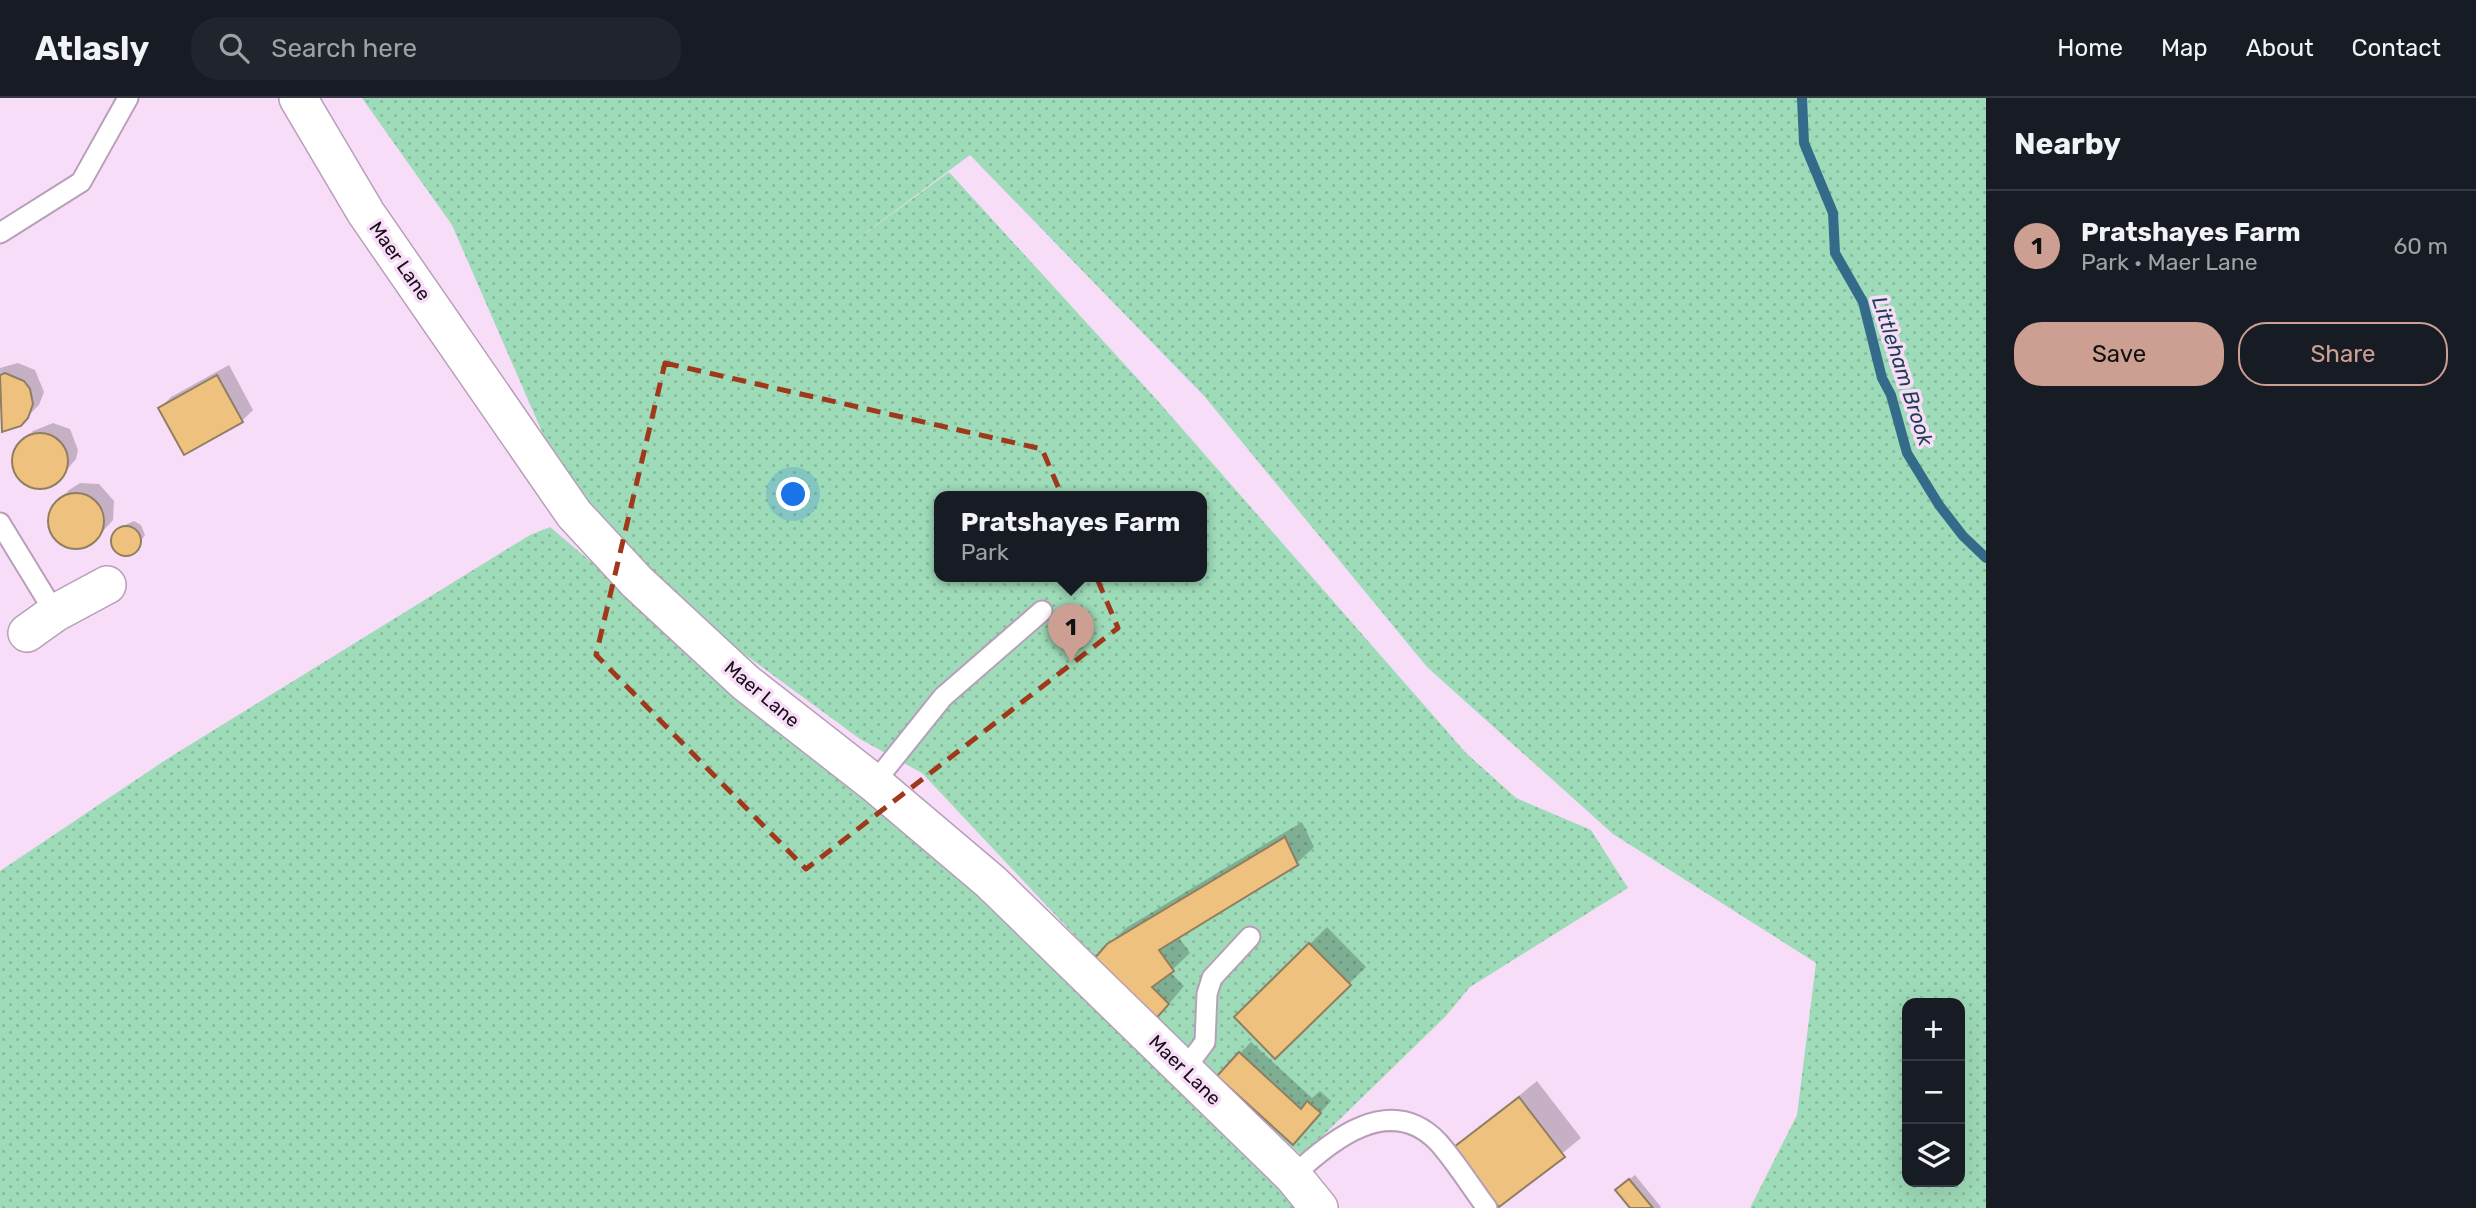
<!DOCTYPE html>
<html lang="en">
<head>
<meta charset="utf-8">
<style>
	body { margin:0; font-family:Rubik,sans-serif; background:#20242c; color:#f1f3f6 }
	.controls { position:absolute; right:21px; bottom:21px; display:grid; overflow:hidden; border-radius:14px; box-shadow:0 7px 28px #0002 }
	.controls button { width:63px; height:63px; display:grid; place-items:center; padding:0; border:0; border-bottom:2px solid #363941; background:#171b24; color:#f1f3f6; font:35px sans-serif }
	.you { position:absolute; left:794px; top:397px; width:24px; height:24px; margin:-18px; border:5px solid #fff; border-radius:50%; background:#1a73e8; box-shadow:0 0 0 10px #1a73e833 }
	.badge { display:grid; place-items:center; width:46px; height:46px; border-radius:50%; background:#cd9f93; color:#111; font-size:23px; font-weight:700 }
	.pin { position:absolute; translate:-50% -58px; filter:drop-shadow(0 2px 4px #0008) }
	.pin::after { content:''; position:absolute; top:37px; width:24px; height:21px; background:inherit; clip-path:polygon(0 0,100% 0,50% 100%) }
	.popup { position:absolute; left:934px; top:393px; width:273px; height:91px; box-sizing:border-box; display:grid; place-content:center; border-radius:14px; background:#171b24; filter:drop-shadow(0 2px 5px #0005); font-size:23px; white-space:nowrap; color:#9ea1a6 }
	.popup b { font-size:26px; color:#f1f3f6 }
	.popup::after { content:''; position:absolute; left:50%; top:100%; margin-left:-14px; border:14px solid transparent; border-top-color:#171b24 }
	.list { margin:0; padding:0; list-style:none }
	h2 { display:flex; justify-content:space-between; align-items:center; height:91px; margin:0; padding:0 28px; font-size:30px }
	h2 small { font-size:23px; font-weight:400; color:#9ea1a6 }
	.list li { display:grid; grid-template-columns:46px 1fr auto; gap:21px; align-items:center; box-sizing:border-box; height:112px; padding:0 28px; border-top:2px solid #363941 }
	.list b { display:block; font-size:26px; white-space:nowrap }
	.list p { margin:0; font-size:23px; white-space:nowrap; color:#9ea1a6 }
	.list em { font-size:23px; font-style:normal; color:#9ea1a6 }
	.actions { display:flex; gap:14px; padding:21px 28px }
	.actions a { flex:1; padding:16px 0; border:2px solid #cd9f93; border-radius:28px; text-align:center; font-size:24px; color:#cd9f93 }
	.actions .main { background:#cd9f93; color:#111 }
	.icon { flex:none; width:38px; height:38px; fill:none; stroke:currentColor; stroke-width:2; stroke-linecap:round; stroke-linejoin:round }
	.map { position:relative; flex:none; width:1986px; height:1110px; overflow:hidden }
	header { display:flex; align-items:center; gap:42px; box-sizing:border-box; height:98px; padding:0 35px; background:#171b24; border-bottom:2px solid #363941 }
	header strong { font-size:33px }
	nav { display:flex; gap:38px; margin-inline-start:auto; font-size:24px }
	.search { width:490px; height:63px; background:#20242c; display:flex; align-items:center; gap:18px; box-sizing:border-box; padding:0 24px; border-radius:28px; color:#9ea1a6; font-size:26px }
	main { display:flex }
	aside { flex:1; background:#171b24 }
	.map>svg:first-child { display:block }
</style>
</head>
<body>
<header>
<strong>Atlasly</strong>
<div class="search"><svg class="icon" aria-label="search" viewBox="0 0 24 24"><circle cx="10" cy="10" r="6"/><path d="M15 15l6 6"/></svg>Search here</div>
<nav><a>Home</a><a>Map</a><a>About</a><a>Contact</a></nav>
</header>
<main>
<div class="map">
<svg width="1986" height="1110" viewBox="0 0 1986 1110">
	<defs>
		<pattern id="grass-dots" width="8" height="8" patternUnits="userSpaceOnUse" patternTransform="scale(1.75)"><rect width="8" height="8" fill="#9edbb8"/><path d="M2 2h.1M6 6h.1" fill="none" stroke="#87bb9d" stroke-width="1.8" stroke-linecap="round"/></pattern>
	</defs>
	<rect width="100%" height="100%" fill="#f8ddf8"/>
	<g fill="url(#grass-dots)" fill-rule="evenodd">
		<path d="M362,0h1624v1110h-236l47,-93 19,-152 -203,-129 -186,-167 -222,-270 -235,-242 -133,99 112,-82 208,228 309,353 50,45 75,32 37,58 -158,99 -25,30 -143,139 -149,-130 -60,-71 -171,-182 -62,-34 -155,-114 -79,-78 -70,-83 -104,-239zM940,398h262v80h-262zM1907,905h53v179h-53z"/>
		<polygon points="550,429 656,519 764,620 981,791 1306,1110 0,1110 0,773 167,661 530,437"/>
	</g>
	<g fill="#0003">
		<polygon points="18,265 35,272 44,294 39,307 20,326 2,332 0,270"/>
		<polygon points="229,267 253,312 242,323 160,310 171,299"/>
		<polygon points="53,325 70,331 78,352 76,361 56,384 38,389 29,387 19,379 13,362 21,345 33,333"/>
		<polygon points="80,385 99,386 114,403 113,422 96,441 84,449 65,448 50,431 51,412 69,392"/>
		<polygon points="134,423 141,427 145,437 134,453 126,456 117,453 113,442 123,428"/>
		<polygon points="1302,724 1314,749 1297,765 1178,838 1190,855 1170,874 1184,888 1169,906 1108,847 1126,830"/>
		<polygon points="1327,829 1366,869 1275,959 1237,919"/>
		<polygon points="1251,944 1312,1000 1320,993 1331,1003 1304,1033 1240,955"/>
		<polygon points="1537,983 1581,1040 1500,1106 1456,1049"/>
		<polygon points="1635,1077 1661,1109 1660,1110 1632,1110 1622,1087"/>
	</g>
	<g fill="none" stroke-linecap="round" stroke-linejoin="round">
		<polyline stroke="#356b8a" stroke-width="10" points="1802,0 1804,45 1833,115 1835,155 1863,204 1882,280 1891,297 1907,355 1939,407 1963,438 1986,460"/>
	</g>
	<g fill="#eec27e" stroke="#907e61" stroke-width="2">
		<polygon points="5,275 24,283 30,291 33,306 28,320 21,328 2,334 0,277"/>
		<polygon points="217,277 243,324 184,357 158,310"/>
		<circle cx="40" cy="363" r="28"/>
		<circle cx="76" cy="423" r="28"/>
		<circle cx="126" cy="443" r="15"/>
		<polygon points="1285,739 1298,767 1159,852 1174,873 1152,889 1169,906 1152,925 1088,868 1107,846"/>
		<polygon points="1309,845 1351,887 1275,961 1234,919"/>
		<polygon points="1239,954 1301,1011 1307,1003 1321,1015 1293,1047 1217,978"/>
		<polygon points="1519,999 1565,1059 1499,1109 1454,1049"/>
		<polygon points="1629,1081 1653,1110 1630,1110 1615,1092"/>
	</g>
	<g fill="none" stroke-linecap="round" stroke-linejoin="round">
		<defs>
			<g id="lane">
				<polyline points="0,135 81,84 128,0"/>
				<polyline points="0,425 55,515"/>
				<polyline points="874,685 943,599 1042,513"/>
				<polyline points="1184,972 1205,944 1207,896 1212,880 1250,839"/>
				<path d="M1293,1078c38,-36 97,-84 145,-34 18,20 33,45 49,66"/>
			</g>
			<g id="street">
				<polyline points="298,0 366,115 574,416 637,484 746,585 874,685 991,784 1293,1078 1319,1110"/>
				<polyline points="27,535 55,515 107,487"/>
			</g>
		</defs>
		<use href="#lane" stroke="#b89fb9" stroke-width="23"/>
		<use href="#street" stroke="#b89fb9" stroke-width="40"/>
		<use href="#lane" stroke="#fff" stroke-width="19"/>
		<use href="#street" stroke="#fff" stroke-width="37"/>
	</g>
	<path fill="none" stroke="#a0381b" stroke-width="5" stroke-dasharray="14 9" stroke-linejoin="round" d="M665,265l377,86 76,179 -312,241 -210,-214z"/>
	<g text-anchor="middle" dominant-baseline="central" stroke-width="7" stroke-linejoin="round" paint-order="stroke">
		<g font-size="19" fill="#170e17" stroke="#f8ddf8">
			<text transform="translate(400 163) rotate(55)">Maer Lane</text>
			<text transform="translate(762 596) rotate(40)">Maer Lane</text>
			<text transform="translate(1185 972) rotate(44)">Maer Lane</text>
		</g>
		<g font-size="21" font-style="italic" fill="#1c3f52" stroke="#f8ddf8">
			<text transform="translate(1903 273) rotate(72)">Littleham Brook</text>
		</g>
	</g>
</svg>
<div class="controls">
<button>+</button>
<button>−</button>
<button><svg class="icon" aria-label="layers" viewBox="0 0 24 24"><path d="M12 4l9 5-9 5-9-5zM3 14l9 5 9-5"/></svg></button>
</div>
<div class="you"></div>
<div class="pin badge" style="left:1071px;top:564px">1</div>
<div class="popup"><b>Pratshayes Farm</b>Park</div>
</div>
<aside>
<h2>Nearby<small></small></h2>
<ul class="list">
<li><span class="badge">1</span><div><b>Pratshayes Farm</b><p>Park · Maer Lane</p></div><em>60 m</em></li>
</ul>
<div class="actions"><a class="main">Save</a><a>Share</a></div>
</aside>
</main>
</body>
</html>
